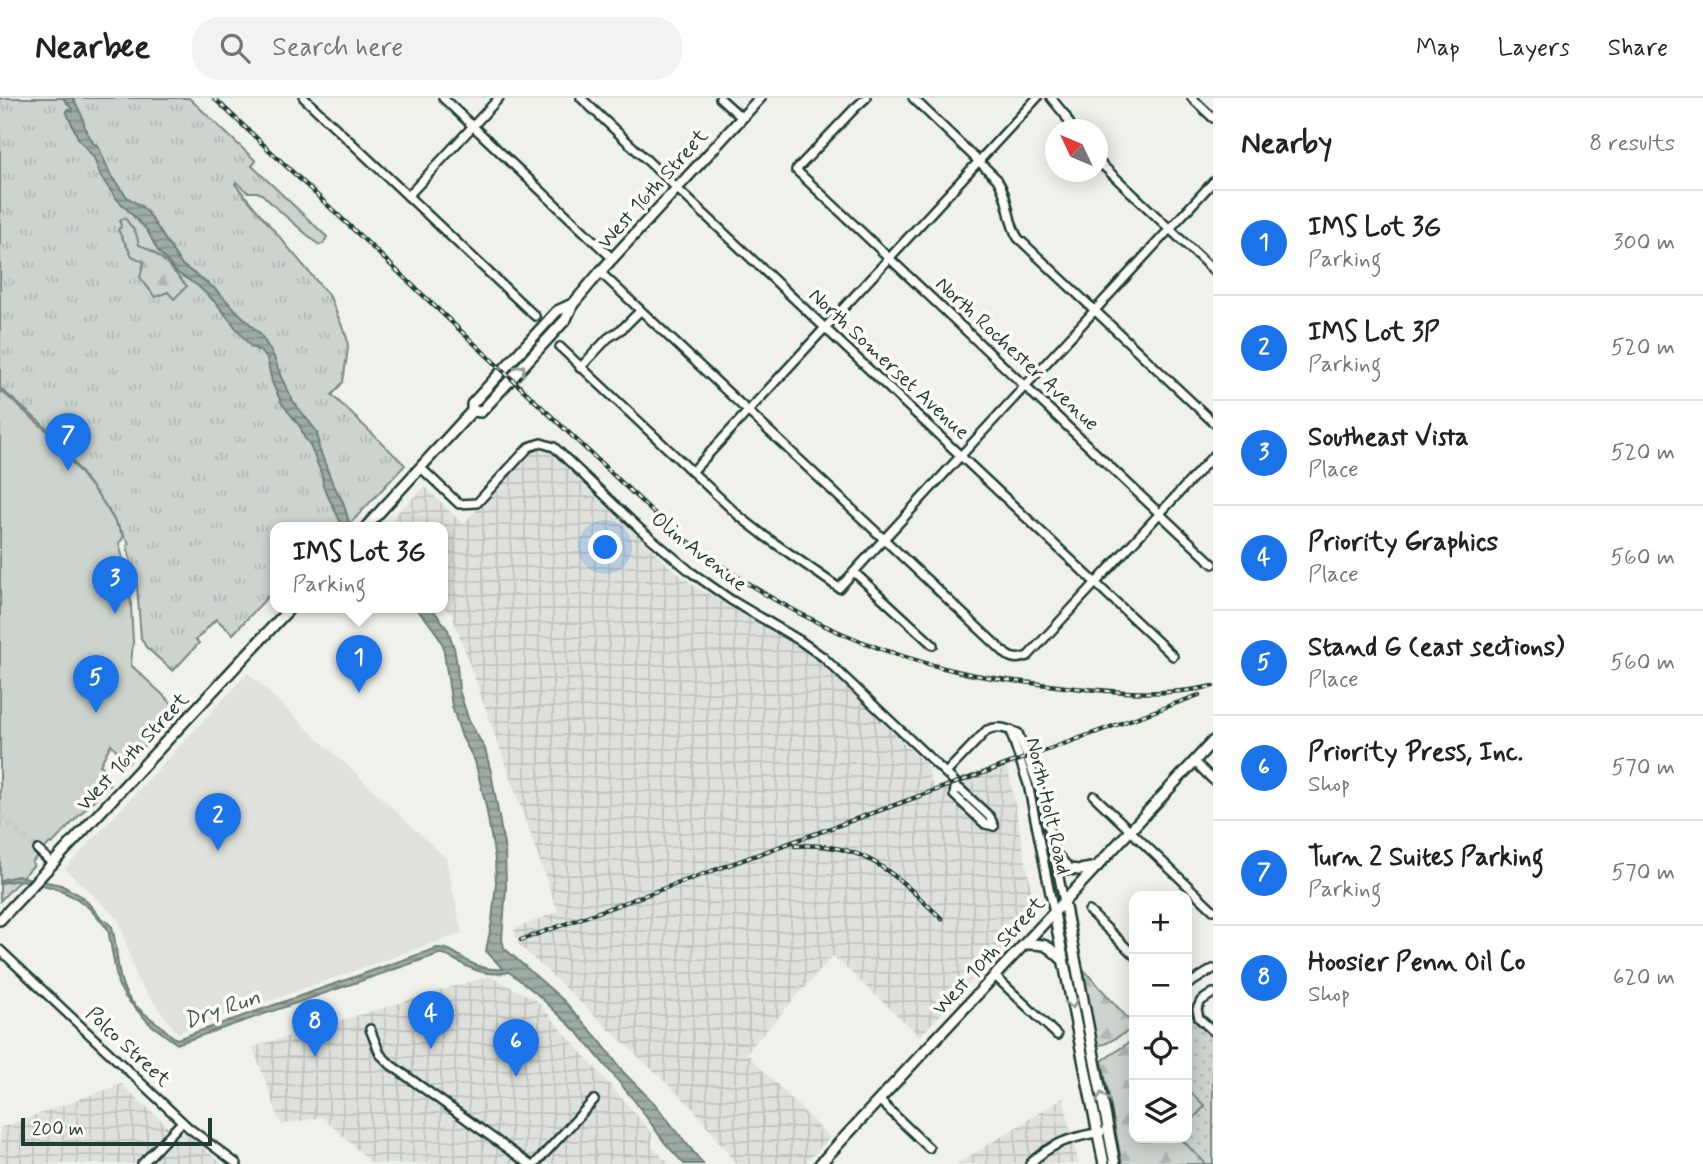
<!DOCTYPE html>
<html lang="en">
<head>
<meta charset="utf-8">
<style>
	body { margin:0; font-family:Mynerve,sans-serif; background:#f2f2f2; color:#222 }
	.controls { position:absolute; right:21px; bottom:21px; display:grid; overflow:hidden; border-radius:14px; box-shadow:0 4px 18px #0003 }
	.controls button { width:63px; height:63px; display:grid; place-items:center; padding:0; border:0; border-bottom:2px solid #e0e0e0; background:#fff; color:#222; font:35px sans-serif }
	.compass { position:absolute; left:1045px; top:21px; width:63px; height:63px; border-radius:50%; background:#fff; box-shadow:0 4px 18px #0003; rotate:314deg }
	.scale { position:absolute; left:21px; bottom:18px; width:191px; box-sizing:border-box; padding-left:7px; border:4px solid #1f3d34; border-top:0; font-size:19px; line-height:24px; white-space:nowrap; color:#1f3d34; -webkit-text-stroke:5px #fdfcf7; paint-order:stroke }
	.you { position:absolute; left:606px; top:450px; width:24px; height:24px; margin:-18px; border:5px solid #fff; border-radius:50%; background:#1a73e8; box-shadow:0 0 0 10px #1a73e833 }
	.badge { display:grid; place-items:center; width:46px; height:46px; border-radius:50%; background:#1a73e8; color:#fff; font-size:23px; font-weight:700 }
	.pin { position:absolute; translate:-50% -58px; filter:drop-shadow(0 2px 4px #0008) }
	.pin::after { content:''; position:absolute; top:37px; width:24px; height:21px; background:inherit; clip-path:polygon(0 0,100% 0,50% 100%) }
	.popup { position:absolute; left:270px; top:424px; width:178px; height:91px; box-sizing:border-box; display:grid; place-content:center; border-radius:14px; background:#fff; filter:drop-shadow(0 2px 5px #0005); font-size:23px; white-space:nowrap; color:#767676 }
	.popup b { font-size:26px; color:#222 }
	.popup::after { content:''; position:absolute; left:50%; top:100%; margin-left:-14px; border:14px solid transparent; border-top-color:#fff }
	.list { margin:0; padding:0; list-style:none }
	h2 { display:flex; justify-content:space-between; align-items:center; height:91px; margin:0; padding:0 28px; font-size:30px }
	h2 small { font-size:23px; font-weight:400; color:#767676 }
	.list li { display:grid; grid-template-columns:46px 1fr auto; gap:21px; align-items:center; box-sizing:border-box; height:105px; padding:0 28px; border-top:2px solid #e0e0e0 }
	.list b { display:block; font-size:26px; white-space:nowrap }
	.list p { margin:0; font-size:23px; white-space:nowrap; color:#767676 }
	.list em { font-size:23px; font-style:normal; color:#767676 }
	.icon { flex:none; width:38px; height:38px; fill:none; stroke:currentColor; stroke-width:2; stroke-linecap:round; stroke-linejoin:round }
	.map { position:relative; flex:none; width:1213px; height:1066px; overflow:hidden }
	header { display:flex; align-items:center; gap:42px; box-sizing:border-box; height:98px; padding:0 35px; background:#fff; border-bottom:2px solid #e0e0e0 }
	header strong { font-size:33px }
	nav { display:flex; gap:38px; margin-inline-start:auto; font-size:24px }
	.search { width:490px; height:63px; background:#f2f2f2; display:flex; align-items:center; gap:18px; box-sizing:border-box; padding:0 24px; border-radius:28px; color:#767676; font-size:26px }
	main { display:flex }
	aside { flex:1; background:#fff }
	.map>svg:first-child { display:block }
</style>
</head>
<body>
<header>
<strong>Nearbee</strong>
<div class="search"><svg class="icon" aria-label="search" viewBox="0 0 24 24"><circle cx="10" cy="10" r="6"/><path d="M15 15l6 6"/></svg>Search here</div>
<nav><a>Map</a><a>Layers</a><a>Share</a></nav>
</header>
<main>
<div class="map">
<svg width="1213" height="1066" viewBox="0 0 1213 1066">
	<defs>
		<pattern id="industrial-grid" width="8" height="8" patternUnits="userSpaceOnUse" patternTransform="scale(1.75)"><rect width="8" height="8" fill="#dfe2dc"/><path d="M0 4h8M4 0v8" fill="none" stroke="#bfc3bd"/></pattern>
		<pattern id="grass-tufts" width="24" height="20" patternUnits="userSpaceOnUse" patternTransform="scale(1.75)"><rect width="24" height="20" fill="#cdd3cd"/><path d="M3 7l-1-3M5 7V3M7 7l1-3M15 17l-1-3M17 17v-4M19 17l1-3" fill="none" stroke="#b0b6b1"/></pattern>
		<pattern id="forest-firs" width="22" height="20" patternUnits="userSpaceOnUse" patternTransform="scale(1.75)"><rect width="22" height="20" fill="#cdd3cd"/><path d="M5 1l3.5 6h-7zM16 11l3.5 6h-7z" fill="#b0b6b1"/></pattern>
		<pattern id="park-dots" width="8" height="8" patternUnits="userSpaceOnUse" patternTransform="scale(1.75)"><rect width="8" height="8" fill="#cdd3cd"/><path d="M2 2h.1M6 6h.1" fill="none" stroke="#b0b6b1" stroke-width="1.8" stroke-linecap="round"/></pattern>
		<pattern id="water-rules" width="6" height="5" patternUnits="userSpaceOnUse" patternTransform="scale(1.75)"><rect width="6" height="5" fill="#9faca4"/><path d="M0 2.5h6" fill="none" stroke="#818d86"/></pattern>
	</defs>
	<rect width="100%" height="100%" fill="#f0f1eb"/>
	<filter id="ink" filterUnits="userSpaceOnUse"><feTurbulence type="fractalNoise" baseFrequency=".0143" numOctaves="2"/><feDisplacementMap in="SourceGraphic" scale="14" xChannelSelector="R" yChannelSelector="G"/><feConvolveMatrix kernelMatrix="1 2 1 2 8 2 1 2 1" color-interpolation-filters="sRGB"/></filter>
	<g filter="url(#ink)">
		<polygon fill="#dfe2dc" points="248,575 446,760 462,835 177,935 137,882 119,822 65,771"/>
		<g fill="url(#industrial-grid)">
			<polygon points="536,351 546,351 669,468 693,487 815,558 929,670 930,682 937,693 1008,670 1034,806 1033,818 920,938 833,858 746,955 830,1040 804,1066 736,1066 692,1009 518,846 514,831 558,814 452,517 443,509 443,429 389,429 395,417 425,389 463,426"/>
			<polygon points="489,878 535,901 652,1035 652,1049 670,1066 373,1066 322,1019 281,1027 253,949"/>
			<polygon points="121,986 176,1036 186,1035 222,1066 0,1066 0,1030"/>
			<polygon points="1063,1000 1079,1066 957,1066"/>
		</g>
		<polygon fill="url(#grass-tufts)" stroke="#768880" stroke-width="2" points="0,0 189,0 256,63 252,68 327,139 323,146 319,147 274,108 262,96 257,94 247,94 236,84 235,86 330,199 347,240 348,250 343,284 332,297 405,367 347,429 275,429 275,491 233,536 216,521 196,542 199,545 173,573 146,549 141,540 137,488 127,448 129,445 103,404 49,332 0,290"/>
		<g fill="url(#forest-firs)" stroke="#768880" stroke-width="2">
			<path d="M125,120l11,15 3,12c20,6 34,27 48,41l-13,13 -6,-7 -13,5 -15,-20 4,-15 -12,-6 -14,-26 3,-3 -1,-7z"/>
			<polygon points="1083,871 1131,924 1134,923 1134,930 1105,946 1099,947 1096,943"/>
			<polygon points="1134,941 1134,1040 1180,1040 1206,1066 1122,1066 1102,963"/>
		</g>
		<polygon fill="url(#park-dots)" stroke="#768880" stroke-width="2" points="1187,913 1213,939 1213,1066 1206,1066 1180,1040 1187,1040"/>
		<g fill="#cdd3cd" stroke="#768880" stroke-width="2">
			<polygon points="0,292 47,333 103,404 124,439 119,445 130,489 133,544 131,567 178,611 128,665 111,646 100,667 103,669 110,685 52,746 50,745 32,764 34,767 0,803"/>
			<polygon points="1187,991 1205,1008 1190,1024 1187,1021"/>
		</g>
		<g fill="url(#water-rules)" stroke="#6c8077" stroke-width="2">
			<polygon points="63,0 73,0 82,18 85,30 93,45 98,48 111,78 127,99 141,108 148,115 181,166 214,190 261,237 274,259 281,279 293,303 317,334 319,350 332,384 343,404 349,424 352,429 343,429 323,388 322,377 310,347 304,339 301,330 281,304 272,284 267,260 260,253 251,249 217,206 198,188 176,174 158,153 147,132 116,100 101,79 94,60 78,40 66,13 68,11 72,14 73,12"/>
			<path d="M414,509h17l17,23 6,18 3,17 2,25 10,31 16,28 6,23 14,79 1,37 -4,51 2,9 60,53 36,40 24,32 30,30 49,61h-19l-19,-21 -31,-43 -54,-65 -44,-42 -27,-21c-28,6 -42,-6 -65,-18h-5l-262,90 -27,-20 -25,-27 -7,-13 -10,-55 -19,-21 -13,-10 -21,-10 -35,-8 -20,3v-3l18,-4 43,9 22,12 18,21 8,5 3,4c7,24 3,54 19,74 7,8 20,18 29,24 6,5 10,11 17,14l260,-91c13,-1 21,8 32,14 11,6 22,8 34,7l-17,-18 6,-30 4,-38 -1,-24 -9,-53 -11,-45 -13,-24 -10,-31 -9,-61 -6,-11 -11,-15z"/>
		</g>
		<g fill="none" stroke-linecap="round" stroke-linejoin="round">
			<polyline stroke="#c6cdc6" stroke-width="7" stroke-dasharray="7 3.5" stroke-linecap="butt" points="0,717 38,752"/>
			<defs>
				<g id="minor">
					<polyline points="304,0 535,218"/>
					<polyline points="443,0 613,161"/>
					<polyline points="581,0 1173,558"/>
					<polyline points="720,0 742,20"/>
					<polyline points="866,0 855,10 796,72 1213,466"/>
					<path d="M913,0l84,81c13,20 10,42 21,59l195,184"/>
					<polyline points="1051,0 1065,17 1073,32"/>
					<polyline points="1192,0 1213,20"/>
					<polyline points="1098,63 1213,172"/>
					<polyline points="408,98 499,0"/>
					<path d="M600,174l407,383c7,5 13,4 21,1l185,-200"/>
					<polyline points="560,249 739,418 766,439 839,490 1213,84"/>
					<polyline points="580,270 608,240 623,230 640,213"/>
					<polyline points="420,369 459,406 477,405 529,349 541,345 554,349 641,432 691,474 731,502 799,542 823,559 956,685 954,697 985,726 994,728"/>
					<polyline points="692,374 1037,0"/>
					<polyline points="854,474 933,547"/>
					<polyline points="1012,633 1012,638 1028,686 1054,815"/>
					<polyline points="1194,663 1213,682"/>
					<path d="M946,675l41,-43c11,-5 20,-1 31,3l25,66 21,103"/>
					<polyline points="956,692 960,691 990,719 994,728"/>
					<polyline points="1094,698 1213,812"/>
					<polyline points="38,752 53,766"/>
					<polyline points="1089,813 1134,857"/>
					<polyline points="0,852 189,1030 237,1066"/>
					<polyline points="995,878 1057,937"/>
					<polyline points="1187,887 1213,871"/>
					<polyline points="1213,895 1201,903 1197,911 1199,920 1213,933"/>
					<polyline points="370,931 380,956 391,967 529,1066"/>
					<polyline points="879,1002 929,1050"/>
					<polyline points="142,1066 182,1024"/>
					<polyline points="535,1066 594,1002"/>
					<path d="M1030,1066c20,-21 43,-27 71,-32"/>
				</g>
				<g id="major">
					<polyline points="472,313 481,314 566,221 573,206 600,174 760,0"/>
					<polyline points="366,429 472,313 472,306 557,213 572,206"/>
					<polyline points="1054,755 1069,771 1080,772 1097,769"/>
					<polyline points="1064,804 1115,1066"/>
					<polyline points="1054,815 1104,1066"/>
					<polyline points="0,822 291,509"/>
					<path d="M1025,846c24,0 21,1 38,16"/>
					<path d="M820,1066c130,-142 263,-281 393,-423"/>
				</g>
			</defs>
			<use href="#minor" stroke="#1f3d34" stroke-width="12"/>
			<use href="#major" stroke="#1f3d34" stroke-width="14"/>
			<use href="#minor" stroke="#fdfcf7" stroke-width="7"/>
			<use href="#major" stroke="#fdfcf7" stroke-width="9"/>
			<defs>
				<g id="rail">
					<path d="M214,0l443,418c91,78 190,131 308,157 33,7 67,10 100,14 49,5 100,10 148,-1"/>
					<path d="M795,748c70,-5 99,28 147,73"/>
					<polyline points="521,842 1199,597"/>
				</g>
			</defs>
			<use href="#rail" stroke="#1f3d34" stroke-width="4.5"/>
			<use href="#rail" stroke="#fdfcf7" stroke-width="2" stroke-dasharray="5" stroke-linecap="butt"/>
		</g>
		<defs><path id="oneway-chevron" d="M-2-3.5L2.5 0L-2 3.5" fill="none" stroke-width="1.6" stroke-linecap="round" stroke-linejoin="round" transform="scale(1.75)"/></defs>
		<g stroke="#8e9c96">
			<use href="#oneway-chevron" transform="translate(521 271) rotate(-47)"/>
			<use href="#oneway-chevron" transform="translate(1072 906) rotate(79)"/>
			<use href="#oneway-chevron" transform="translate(1102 999) rotate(-101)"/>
		</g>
	</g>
	<g text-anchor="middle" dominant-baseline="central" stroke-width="7" stroke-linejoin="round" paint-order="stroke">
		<g font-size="21" fill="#1f3d34" stroke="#fdfcf7">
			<text transform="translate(653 91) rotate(-48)">West 16th Street</text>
			<text transform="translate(1017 256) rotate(43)">North Rochester Avenue</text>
			<text transform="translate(889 266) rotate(43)">North Somerset Avenue</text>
			<text transform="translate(699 454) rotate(38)">Olin Avenue</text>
			<text transform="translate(133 654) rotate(-47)">West 16th Street</text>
			<text transform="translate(1048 708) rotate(77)">North Holt Road</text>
			<text transform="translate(989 858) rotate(-47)">West 10th Street</text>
			<text transform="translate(128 949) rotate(43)">Polco Street</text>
		</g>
		<g font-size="23" font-style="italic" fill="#455e56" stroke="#fdfcf7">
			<text transform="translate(222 912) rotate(-19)">Dry Run</text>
		</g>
	</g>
</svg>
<div class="controls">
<button>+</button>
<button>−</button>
<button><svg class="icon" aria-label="locate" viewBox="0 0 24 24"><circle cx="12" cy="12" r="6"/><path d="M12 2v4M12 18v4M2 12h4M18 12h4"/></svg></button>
<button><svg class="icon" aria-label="layers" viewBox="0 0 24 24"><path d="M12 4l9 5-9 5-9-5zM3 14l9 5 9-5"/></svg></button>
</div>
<svg class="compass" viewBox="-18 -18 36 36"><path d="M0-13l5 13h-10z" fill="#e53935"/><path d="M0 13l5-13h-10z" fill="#767676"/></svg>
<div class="scale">200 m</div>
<div class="you"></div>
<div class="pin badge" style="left:359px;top:595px">1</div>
<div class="popup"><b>IMS Lot 3G</b>Parking</div>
<div class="pin badge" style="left:218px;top:753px">2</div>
<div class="pin badge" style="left:115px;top:516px">3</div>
<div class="pin badge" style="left:431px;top:951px">4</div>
<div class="pin badge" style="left:96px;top:615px">5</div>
<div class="pin badge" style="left:516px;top:979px">6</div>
<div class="pin badge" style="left:68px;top:373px">7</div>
<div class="pin badge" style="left:315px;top:959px">8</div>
</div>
<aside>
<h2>Nearby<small>8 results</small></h2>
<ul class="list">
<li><span class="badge">1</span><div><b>IMS Lot 3G</b><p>Parking</p></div><em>300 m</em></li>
<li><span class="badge">2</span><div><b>IMS Lot 3P</b><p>Parking</p></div><em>520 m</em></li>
<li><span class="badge">3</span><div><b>Southeast Vista</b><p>Place</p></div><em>520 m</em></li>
<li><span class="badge">4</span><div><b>Priority Graphics</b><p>Place</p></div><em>560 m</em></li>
<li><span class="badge">5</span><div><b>Stand G (east sections)</b><p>Place</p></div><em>560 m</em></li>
<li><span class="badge">6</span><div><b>Priority Press, Inc.</b><p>Shop</p></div><em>570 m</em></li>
<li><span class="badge">7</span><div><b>Turn 2 Suites Parking</b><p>Parking</p></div><em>570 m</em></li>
<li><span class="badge">8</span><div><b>Hoosier Penn Oil Co</b><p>Shop</p></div><em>620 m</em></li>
</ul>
</aside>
</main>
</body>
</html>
